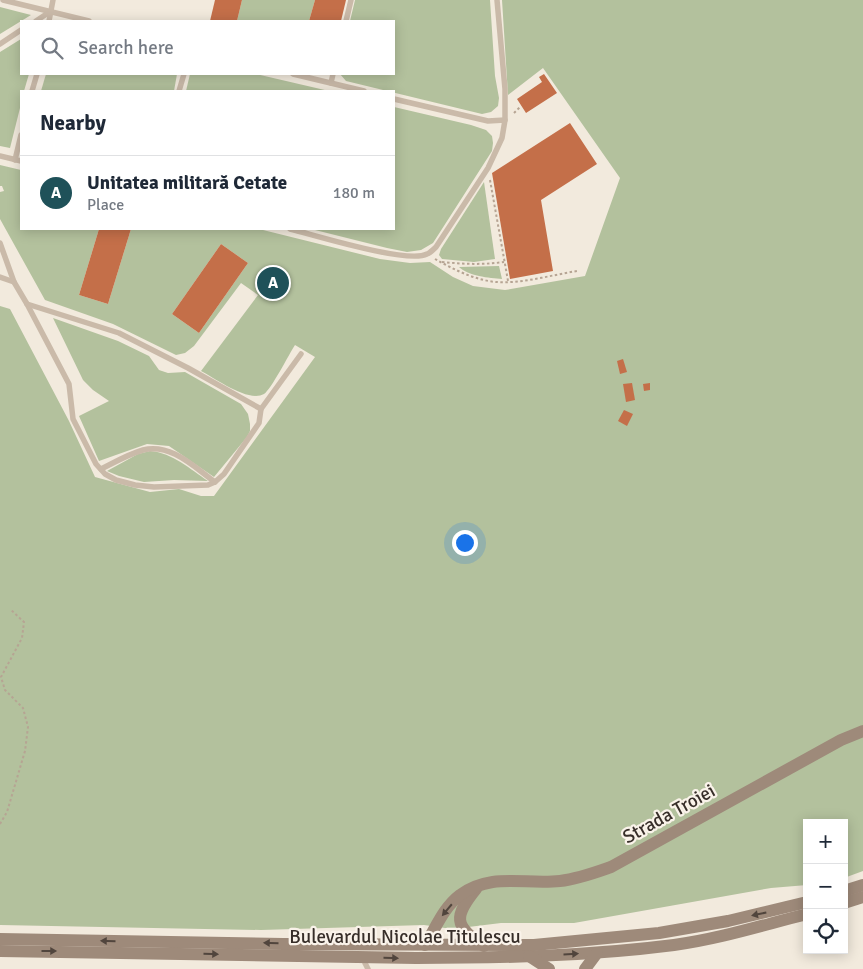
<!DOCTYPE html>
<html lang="en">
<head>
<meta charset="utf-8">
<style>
	body { margin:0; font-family:Signika,sans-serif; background:#f2f2f3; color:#1f2937 }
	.controls { position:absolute; right:15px; bottom:15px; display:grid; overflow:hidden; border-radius:0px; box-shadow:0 2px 12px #0003 }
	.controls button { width:45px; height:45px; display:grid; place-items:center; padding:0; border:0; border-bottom:1px solid #e0e1e3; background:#fff; color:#1f2937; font:25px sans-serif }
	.you { position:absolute; left:464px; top:542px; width:18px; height:18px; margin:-12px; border:4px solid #fff; border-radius:50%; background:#1a73e8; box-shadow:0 0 0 8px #1a73e833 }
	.badge { display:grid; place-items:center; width:32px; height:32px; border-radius:50%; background:#1f5159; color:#fff; font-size:16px; font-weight:700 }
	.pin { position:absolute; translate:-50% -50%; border:2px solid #fff; box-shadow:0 1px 5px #0006 }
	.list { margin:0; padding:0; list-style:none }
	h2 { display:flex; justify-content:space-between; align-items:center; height:65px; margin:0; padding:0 20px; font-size:21px }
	h2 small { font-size:16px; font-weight:400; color:#747a83 }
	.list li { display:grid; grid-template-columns:32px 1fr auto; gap:15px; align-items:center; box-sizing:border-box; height:75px; padding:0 20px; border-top:1px solid #e0e1e3 }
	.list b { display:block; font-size:19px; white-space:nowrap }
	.list p { margin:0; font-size:16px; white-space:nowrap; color:#747a83 }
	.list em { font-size:16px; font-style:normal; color:#747a83 }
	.icon { flex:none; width:28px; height:28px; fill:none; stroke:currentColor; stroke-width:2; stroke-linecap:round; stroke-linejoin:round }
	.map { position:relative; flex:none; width:863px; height:969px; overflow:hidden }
	.search { position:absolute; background:#fff; box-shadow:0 2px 12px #0003; left:20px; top:20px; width:375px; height:55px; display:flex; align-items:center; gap:12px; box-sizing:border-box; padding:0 18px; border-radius:0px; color:#747a83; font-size:19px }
	.panel { position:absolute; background:#fff; box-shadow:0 2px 12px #0003; left:20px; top:90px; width:375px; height:140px; border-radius:0px }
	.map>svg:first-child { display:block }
</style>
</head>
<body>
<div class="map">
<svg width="863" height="969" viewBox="0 0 863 969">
	<rect width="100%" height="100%" fill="#f2eadd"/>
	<g fill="#b3c19d" fill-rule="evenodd">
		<polygon points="242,0 315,0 309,21 237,21"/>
		<polygon points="355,0 490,0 495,76 499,98 498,106 491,112 482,114 346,81 340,74 394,74 394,21 350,21"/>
		<path d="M502,0h361v871l-19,7v-55h-37v62l-36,3 -197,35h-73l-49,6 -28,-4 -163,5 -261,-5v-619l10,3 59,112 26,56 55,15 29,-3 22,7h13l101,-139 -20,-12c-6,9 -24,45 -31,49 -16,9 -49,-16 -63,-23l57,-76 -17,-12 -47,63 -9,7 -9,2 -63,-31 -68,-24 -45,-81v-27l4,-1 -2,-5h-2v-21l21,5v59h78l-20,66 29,9 23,-75h128l121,30 30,4 20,-1 23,15 20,9 32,4 80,-14 35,-98 -77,-110 -35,27zM221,244l27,19 -49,70 -27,-19z"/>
		<polygon points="0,7 31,15 0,34"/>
		<polygon points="21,39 21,74 29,74 24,91 21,91 21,104 10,148 0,146 0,52"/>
		<polygon points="46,74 177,74 174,91 41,91"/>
		<polygon points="190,74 256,74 329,91 186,91"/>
		<polygon points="394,107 471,125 486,130 492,136 493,143 492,151 433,243 421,250 407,252 387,248 311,229 394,229"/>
		<polygon points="484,182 495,259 474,262 442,259 439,255 441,249"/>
		<path d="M499,266l3,13c-13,-1 -34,-3 -43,-12z"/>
		<polygon points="53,318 118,341 149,356 159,370 168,373 185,372 241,404 248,414 250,424 250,431 247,437 214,477 169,446 147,444 99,461 79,416 109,401 93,390 83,380"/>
		<path d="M150,451c23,2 40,18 58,30l-34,-1 -30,2 -25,-6 -12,-5 31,-17z"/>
	</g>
	<g fill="#c46f49">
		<polygon points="215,0 242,0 237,21 210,21"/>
		<polygon points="315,0 346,0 341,21 309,21"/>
		<polygon points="544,74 557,93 526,113 517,99 542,82 539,77"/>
		<polygon points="570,123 597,164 541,200 553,271 510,279 492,173"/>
		<polygon points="99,229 131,229 108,304 79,295"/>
		<polygon points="221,244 248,263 199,333 172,314"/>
		<polygon points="623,359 627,372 620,374 617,361"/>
		<polygon points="632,383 635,400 626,402 623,384"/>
		<polygon points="650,383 650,390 644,391 643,384"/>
		<polygon points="624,410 633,414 627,426 618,421"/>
	</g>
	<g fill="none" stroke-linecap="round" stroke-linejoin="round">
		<g stroke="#b6a493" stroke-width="2" stroke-dasharray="2.5 2.5" stroke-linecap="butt">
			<polyline points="514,113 521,106"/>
			<polyline points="490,180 508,281"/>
			<path d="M435,259c18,10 39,21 61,23 26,2 55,-7 81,-11"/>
			<path d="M442,262c21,2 41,3 62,0"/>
			<polyline points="0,824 7,812 25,751 28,727 23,708 5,690 1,677 22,638 24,622 10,609"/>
		</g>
		<g stroke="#cabaa9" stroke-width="5.5">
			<polyline points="3,0 89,21"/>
			<polyline points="36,21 51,11"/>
			<polyline points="49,21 53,0"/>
			<polyline points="346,21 351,0"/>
			<polyline points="0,44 21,30"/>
			<polyline points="293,74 364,91"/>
			<polyline points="331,83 333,74"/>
			<polyline points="32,91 37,74"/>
			<polyline points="179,91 184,74"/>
			<polyline points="394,99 488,121 505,120"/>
			<polyline points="0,156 21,161"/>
			<polyline points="15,160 21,135"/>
			<path d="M290,229c25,6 117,35 137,25 3,-1 7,-5 9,-7l52,-79 14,-30 3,-18v-31l-8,-89"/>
			<polyline points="0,243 14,282 27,304 69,384 73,419 96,464 105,474 116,480 135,485 154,487 208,485 215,482 224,474 259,423 261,409 301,354"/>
			<polyline points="0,277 14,282"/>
			<polyline points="27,304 119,333 188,368 261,409"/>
			<path d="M101,469c14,-7 28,-15 42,-19 28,-7 51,17 72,32"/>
			<polyline points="365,963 368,969"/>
		</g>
		<g stroke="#9e8a7a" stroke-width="12">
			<path d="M476,889c-22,27 -23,37 8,57"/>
			<polyline points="844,891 863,885"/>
			<polyline points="844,903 863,897"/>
			<polyline points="0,939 283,944 534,945 659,933 728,921 807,902"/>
			<path d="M425,945c11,-17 18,-37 35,-50 32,-23 64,-10 100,-14 18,-2 34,-8 51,-14l230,-127 22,-9"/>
			<path d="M0,951l416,7c86,0 172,-2 258,-13 45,-6 89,-20 133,-31"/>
			<polyline points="529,956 549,969"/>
			<polyline points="585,969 597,953"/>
		</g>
	</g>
	<defs><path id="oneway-solid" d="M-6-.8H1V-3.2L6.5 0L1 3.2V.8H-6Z" transform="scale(1.25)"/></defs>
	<g fill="#51453d">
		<use href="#oneway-solid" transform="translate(447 910) rotate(130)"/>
		<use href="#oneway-solid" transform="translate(759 914) rotate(168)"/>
		<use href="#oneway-solid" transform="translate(108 941) rotate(-179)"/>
		<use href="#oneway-solid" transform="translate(271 943) rotate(-179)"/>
		<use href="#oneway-solid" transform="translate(49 951)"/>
		<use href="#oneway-solid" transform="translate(211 954) rotate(1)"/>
		<use href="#oneway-solid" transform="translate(571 954) rotate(-3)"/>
		<use href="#oneway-solid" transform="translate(391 958) rotate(1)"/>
	</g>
	<g text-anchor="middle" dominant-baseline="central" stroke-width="4.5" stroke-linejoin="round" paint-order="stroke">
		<g font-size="19" fill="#372e29" stroke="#faf3ea">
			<text transform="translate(669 814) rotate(-29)">Strada Troiei</text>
			<text x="405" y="937">Bulevardul Nicolae Titulescu</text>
		</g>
	</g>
</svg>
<div class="controls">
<button>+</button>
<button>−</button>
<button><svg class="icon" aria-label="locate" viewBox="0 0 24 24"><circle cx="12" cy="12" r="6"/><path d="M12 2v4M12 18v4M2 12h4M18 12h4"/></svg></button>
</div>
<div class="you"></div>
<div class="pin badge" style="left:273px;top:283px">A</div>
<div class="search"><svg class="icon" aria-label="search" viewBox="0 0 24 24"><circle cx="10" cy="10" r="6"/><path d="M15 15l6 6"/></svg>Search here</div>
<section class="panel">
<h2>Nearby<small></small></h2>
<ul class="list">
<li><span class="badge">A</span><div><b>Unitatea militară Cetate</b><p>Place</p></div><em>180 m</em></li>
</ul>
</section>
</div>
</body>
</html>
